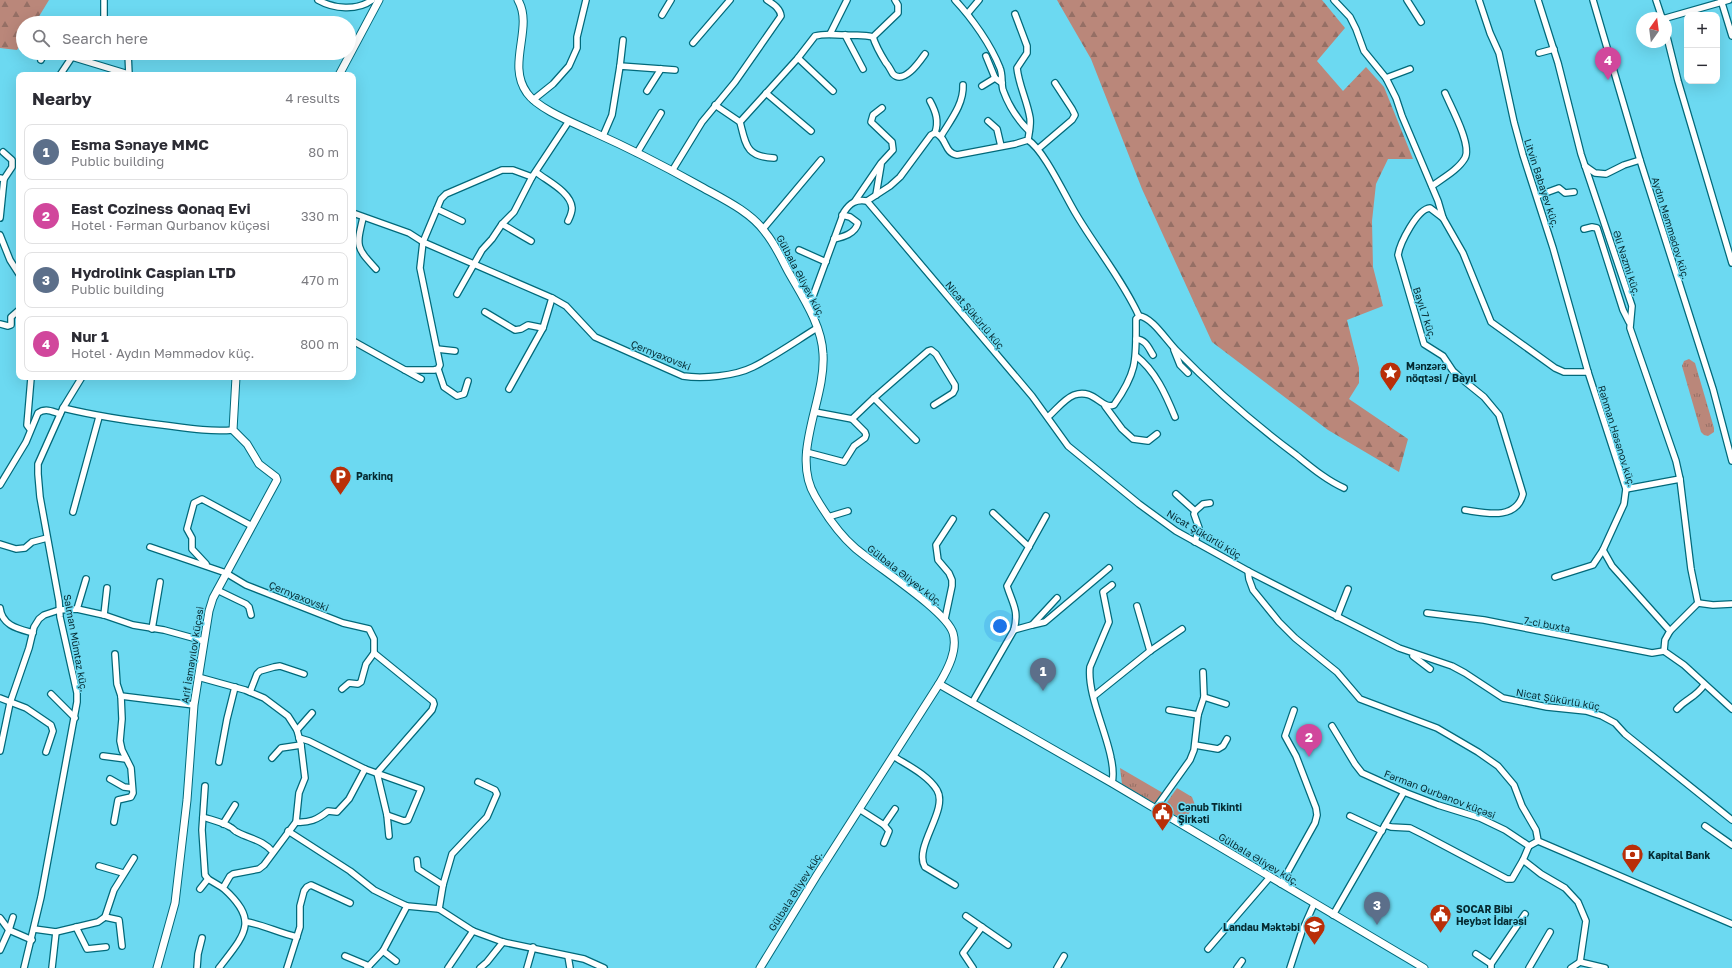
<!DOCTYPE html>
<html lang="en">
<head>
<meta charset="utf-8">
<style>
	body { margin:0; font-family:"Golos Text",sans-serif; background:#f7f7f7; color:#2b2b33 }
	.controls { position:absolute; right:12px; top:12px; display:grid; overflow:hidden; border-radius:8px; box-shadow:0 4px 16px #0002 }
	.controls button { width:36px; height:36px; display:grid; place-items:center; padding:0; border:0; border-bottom:1px solid #e1e1e2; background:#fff; color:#2b2b33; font:20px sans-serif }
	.compass { position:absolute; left:1636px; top:12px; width:36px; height:36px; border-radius:50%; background:#fff; box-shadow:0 4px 16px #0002; rotate:14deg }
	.you { position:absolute; left:1000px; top:626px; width:14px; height:14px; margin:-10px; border:3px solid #fff; border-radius:50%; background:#1a73e8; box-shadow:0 0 0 6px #1a73e833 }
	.badge { display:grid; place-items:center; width:26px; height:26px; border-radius:50%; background:#d93025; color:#fff; font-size:13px; font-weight:700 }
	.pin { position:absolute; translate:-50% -33px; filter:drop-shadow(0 1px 2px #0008) }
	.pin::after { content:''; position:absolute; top:21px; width:14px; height:12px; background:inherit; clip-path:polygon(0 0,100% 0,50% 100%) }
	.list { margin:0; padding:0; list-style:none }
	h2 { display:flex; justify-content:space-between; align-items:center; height:52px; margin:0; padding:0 16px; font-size:17px }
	h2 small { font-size:13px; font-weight:400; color:#7c7c81 }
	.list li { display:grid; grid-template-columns:26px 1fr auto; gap:12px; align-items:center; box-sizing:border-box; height:56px; margin:0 8px 8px; padding:0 8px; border:1px solid #e1e1e2; border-radius:8px }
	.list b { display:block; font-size:15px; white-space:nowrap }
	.list p { margin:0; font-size:13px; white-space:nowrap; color:#7c7c81 }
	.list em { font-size:13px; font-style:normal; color:#7c7c81 }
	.icon { flex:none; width:22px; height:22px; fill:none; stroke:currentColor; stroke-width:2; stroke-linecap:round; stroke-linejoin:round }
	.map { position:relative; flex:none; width:1732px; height:968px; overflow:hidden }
	.search { position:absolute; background:#fff; box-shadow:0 4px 16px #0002; left:16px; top:16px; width:340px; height:44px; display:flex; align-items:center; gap:10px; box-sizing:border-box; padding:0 14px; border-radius:22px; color:#7c7c81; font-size:15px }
	.panel { position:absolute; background:#fff; box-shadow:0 4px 16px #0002; left:16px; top:72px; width:340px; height:308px; border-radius:8px }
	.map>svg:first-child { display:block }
</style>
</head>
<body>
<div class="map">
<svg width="1732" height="968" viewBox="0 0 1732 968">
	<defs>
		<pattern id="forest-firs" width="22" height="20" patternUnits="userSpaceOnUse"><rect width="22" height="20" fill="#ba877a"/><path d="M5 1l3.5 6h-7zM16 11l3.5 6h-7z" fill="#956f65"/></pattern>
		<pattern id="park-tufts" width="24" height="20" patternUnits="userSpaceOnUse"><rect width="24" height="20" fill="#ba877a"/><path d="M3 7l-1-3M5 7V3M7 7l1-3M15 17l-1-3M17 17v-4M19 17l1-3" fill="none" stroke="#956f65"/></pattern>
	</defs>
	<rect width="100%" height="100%" fill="#6cd9f1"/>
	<g fill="url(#forest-firs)">
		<polygon points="0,0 49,0 35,23 23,23 23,41 17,50 0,48"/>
		<polygon points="1057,0 1322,0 1345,28 1317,61 1343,91 1366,67 1384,87 1413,159 1388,159 1376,184 1372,221 1373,267 1383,306 1347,320 1359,368 1359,383 1349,399 1408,439 1399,472 1328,430 1212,342 1142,189 1091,59"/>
	</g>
	<g fill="url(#park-tufts)">
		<polygon points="1689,359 1695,363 1714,428 1714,432 1708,436 1704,435 1701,432 1682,366 1684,361"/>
		<polygon points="1120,768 1163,793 1156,804 1122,784"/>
		<polygon points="1177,788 1192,797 1195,805 1184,820 1163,808"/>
	</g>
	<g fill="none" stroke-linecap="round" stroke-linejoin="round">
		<defs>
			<g id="minor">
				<polyline points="104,0 104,20 107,23"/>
				<path d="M318,0c16,9 39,11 54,0"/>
				<path d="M955,0c17,18 36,45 45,68 3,7 1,15 3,22 5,14 15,30 26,41"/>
				<polyline points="1334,0 1350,17 1356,29 1364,51 1386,78 1396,98 1402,116 1438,201 1443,218 1463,253 1491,322 1555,368 1564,372 1588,372"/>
				<polyline points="1407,0 1421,22"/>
				<polyline points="1479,0 1490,33 1499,53 1514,122 1523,155 1553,248 1588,372 1626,489 1624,504 1603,550 1593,565 1555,577"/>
				<polyline points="1538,0 1558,63 1581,154 1632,306 1630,328 1676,461 1680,479 1691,569 1698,603"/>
				<polyline points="1593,0 1640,160 1713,389 1732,461"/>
				<polyline points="1656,0 1662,18"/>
				<polyline points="1721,0 1732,36"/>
				<polyline points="968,13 979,0"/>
				<polyline points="662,15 671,0"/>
				<polyline points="1666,18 1729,0"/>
				<polyline points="1666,33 1678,81 1732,263"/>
				<polyline points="830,34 847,0"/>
				<polyline points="845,35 863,69"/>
				<polyline points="873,37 898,13 898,5 895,0"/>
				<polyline points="693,43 730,0"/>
				<polyline points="66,53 72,57"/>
				<polyline points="128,53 129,75"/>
				<polyline points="1539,53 1554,49"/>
				<polyline points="986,56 995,78 1002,83"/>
				<polyline points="798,58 833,91"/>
				<polyline points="41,60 44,53"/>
				<polyline points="620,66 623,40"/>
				<polyline points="60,75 72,57 128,74"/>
				<polyline points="1386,78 1410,69"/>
				<polyline points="982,86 995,78"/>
				<polyline points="647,91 661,69"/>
				<polyline points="766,93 811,131"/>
				<polyline points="533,100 553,84 569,66 577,48 577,37 586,0"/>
				<path d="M930,101c6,11 9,20 5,32"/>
				<path d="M715,105l25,17c6,23 6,35 34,36"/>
				<polyline points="988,121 997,129 1001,146"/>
				<path d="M740,122l58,-64 17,-22c11,-3 19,-1 30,-1 11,1 17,-1 28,2 3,10 8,18 13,26 3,3 5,8 7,11 11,11 27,-13 32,-20"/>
				<polyline points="603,136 612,115 620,66 675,70"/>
				<path d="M941,136c9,-15 23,-32 22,-51"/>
				<path d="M1028,140c16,10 37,56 48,74 20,34 46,65 63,102l-3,3c0,40 2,52 -22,86 -13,5 -19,-17 -40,-10 -10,4 -18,15 -26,22"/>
				<polyline points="1038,149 1072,120 1075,115 1072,109 1055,83"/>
				<polyline points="3,152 12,160 12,167 4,179"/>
				<polyline points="637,153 661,113"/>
				<polyline points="1585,166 1595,173 1606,174 1624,165 1640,160"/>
				<path d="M672,171l30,-49 33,-40 46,-66c-1,-8 -8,-12 -14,-16"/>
				<path d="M536,172c11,9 35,20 36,36 0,4 -2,9 -4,13"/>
				<polyline points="0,178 4,179 0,218"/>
				<path d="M1432,186c11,-8 26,-16 33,-28 7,-13 -14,-51 -20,-65"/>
				<polyline points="876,195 881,165"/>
				<polyline points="1537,196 1559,188 1565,193 1574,192"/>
				<polyline points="855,201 881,163 893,150 892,142 871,122 873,115 882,108"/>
				<path d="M867,201l23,-15 10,-9 31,-42 4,-2c12,4 9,20 22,22l58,-11 13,-4c1,-7 3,-15 2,-22 -3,-18 -11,-32 -13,-50l10,-15v-7l-12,-32"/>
				<polyline points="437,209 462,221"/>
				<path d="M353,213l56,20 14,9 129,56 14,8 29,31 88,39c20,3 52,0 70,-9 22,-11 43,-26 64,-39"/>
				<path d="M363,218c-7,29 -7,29 13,51"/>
				<path d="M1443,218l-13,-10c-13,1 -30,35 -32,47l26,89 19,12 10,15 10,9 21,17 15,18 24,79c-7,27 -38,19 -58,16"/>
				<polyline points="502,224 514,212 532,177 569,121"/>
				<polyline points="763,229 821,160"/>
				<polyline points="1584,229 1592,227 1597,228 1623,310 1629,322"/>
				<polyline points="0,235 10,260 19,274"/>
				<path d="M834,239c9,-2 21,-5 24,-16l-8,-6 -8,-2"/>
				<polyline points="799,250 826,262"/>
				<polyline points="457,294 482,250 492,239 502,224 531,241"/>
				<path d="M807,305l5,-6 32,-87c6,-9 12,-13 23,-11l165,195 36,50 71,58 37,27 72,40 151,77 53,18 13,7 38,25 44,9 39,4 16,5 13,7 10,11 107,86"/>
				<polyline points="485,312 515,330 521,329 528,325 543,328"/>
				<path d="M1139,316c13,1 27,24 37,34 37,38 77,73 120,105 15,12 30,25 48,33"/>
				<polyline points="0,324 8,326 11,325 11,317 19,310"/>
				<path d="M1136,339c10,1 12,8 17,16"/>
				<polyline points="353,341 421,379"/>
				<polyline points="437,349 455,351"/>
				<polyline points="1174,350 1180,365 1188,373"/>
				<path d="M1136,356c19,14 30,39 39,61"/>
				<polyline points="438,369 444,387 457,396 464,394 468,381"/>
				<polyline points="405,370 434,370 438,369 440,365 420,268 423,242 441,199 446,194 502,170 513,170 532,177"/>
				<polyline points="509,389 543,328 552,298"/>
				<polyline points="874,398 916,440"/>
				<polyline points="1105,406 1122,429 1133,439 1148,441 1157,434"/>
				<path d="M63,408c33,8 66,13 100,17 23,3 46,7 70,5"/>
				<polyline points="815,412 852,419 874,398 928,351 931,350 936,354 955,385 955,389 953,393 934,405"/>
				<polyline points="30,429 27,425 31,378"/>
				<polyline points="806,452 844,462 854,446 865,438 866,435 865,432 852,419"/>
				<path d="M0,485l26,-43 12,-29c7,-5 14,-2 22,1"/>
				<polyline points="1626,489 1680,479"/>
				<polyline points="1176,494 1195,511"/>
				<polyline points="73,512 99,417"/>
				<polyline points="993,513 1029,547"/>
				<polyline points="828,517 848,511"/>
				<polyline points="1195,542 1199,528 1194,514 1195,511 1203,504 1210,503"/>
				<polyline points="0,544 16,549 25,548 32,542 47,538"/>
				<polyline points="150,547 226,573 246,585 343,623 369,629 374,639 374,653 366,664 361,682 358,684 349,683 342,689"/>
				<polyline points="1603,550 1612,566 1670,631 1665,640 1664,651 1684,665 1732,709"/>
				<polyline points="206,564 192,549 192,538 187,529 194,503 202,499 252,526"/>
				<polyline points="1248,571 1249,579 1253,590 1279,622 1295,638 1337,672 1360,699 1437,728 1478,752 1498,766 1514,785 1522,806 1536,830 1538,841 1732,924"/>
				<path d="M1112,585l-9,7 6,30 -19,45c-3,26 16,64 21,91 2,9 3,16 1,25"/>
				<polyline points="217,590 246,604 249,607 251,615"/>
				<polyline points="1698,603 1713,605 1732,604"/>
				<polyline points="1137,606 1150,651"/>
				<path d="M0,608c2,18 19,21 33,25"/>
				<polyline points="77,609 86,579"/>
				<polyline points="1427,613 1484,620 1652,653 1664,651"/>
				<polyline points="104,615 107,588"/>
				<polyline points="1337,617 1348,589"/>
				<polyline points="945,619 952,586 952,580 949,573 938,560 936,545 953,519"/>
				<polyline points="1032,625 1045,622 1109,568"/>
				<polyline points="152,629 160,582"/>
				<polyline points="1014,630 1032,625 1057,598"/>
				<polyline points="1670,631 1698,603"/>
				<polyline points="374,653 433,701 434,704 432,710 377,773 387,815 389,836"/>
				<polyline points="1413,656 1430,669"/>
				<path d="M198,677l47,13 19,8 24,18 9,14 4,15 4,33 -6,15 -3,29 -32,43 -5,4 -26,5 -3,2 -7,12c37,33 22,46 -4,80"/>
				<polyline points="250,692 257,674 260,671 274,667 280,666 304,674"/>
				<polyline points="51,694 75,718"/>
				<polyline points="121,696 194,705"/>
				<polyline points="1094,696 1150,651 1182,629"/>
				<polyline points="1204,697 1226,704"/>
				<polyline points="0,698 26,708 51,725 53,731 46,752"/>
				<path d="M972,703l42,-73c5,-20 -1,-25 -7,-44l39,-70"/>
				<path d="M1677,709c10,-11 18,-11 27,-24"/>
				<polyline points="1169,710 1198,715"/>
				<polyline points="1332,726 1355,764 1362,773 1404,792 1438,805 1480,818 1505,830 1529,846 1538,841"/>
				<polyline points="297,730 312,713"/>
				<polyline points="299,738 309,741 365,769 421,789 408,820 404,821 387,815"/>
				<polyline points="1195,745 1218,749 1223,746 1227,739"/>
				<polyline points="0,751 10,703 29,648 34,627 39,619 44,615 59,610 77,609 104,615 133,625 164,630 204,641"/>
				<polyline points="103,756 126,759"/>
				<path d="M893,756c14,9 35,19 44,34 12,20 -24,57 -12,77l30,18"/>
				<polyline points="272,758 281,748 301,745"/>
				<polyline points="219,762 227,719 235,687"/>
				<polyline points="110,779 124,787 132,788"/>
				<polyline points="205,786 202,830 205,875 208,879 223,888"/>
				<polyline points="859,809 884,825 889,831 884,843"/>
				<polyline points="1155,809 1190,760 1194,750 1198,715 1204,697 1203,672"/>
				<polyline points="1350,816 1382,831"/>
				<path d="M203,817c9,3 19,5 27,10 3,1 4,4 7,5 13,7 26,8 36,20"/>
				<polyline points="114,822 118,800 131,797 133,793 131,768 122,750 120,741 122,719 121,696 117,684 115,654"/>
				<path d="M296,822c13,1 21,-2 32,-11l9,1 12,-13 16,-30"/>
				<polyline points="223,824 235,805"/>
				<polyline points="884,825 895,809"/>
				<polyline points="1385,825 1391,827 1410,828 1424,835 1507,879 1512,879 1523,860"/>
				<polyline points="1705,826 1732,845"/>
				<polyline points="288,831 350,871 374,890 392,899 407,906 439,909 473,931 503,942 584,959 604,968"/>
				<polyline points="1529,846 1523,860 1541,874 1565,888 1578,902 1586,921 1580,962"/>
				<polyline points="417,860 418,869 443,885"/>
				<polyline points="99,866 123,873"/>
				<polyline points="1281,884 1315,823 1317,815 1316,808 1296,756 1285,736 1294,710"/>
				<polyline points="200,889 208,879"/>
				<polyline points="439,909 443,885 452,854 487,817 497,794 495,790 478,782"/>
				<polyline points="1333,915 1404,792"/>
				<polyline points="966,916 1008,945"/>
				<polyline points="105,917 119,920 122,946"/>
				<polyline points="0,918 9,930 32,940"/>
				<path d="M247,922c17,3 32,11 50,15"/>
				<polyline points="76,927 87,949 106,947"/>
				<polyline points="34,929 56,932 98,922 105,917 114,890 134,858"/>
				<polyline points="1208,949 1270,877"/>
				<polyline points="0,950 9,930 13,917"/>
				<polyline points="383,951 396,961"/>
				<polyline points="1476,954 1491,964"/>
				<polyline points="345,956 369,966"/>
				<polyline points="568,956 570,968"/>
				<polyline points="24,968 41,897 77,702 77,693 60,617 59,601 40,497 38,474 38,464 63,408 82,377"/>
				<polyline points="52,968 56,932"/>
				<polyline points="197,968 198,954 202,938"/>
				<polyline points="287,968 300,927 300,906 304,891 307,887 311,885 350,903"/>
				<polyline points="367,968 383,951 407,906"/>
				<polyline points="448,968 473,931"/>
				<polyline points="480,968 487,962 503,942"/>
				<polyline points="527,968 533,947"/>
				<polyline points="973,968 963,953 982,927"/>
				<polyline points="1057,968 1064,956"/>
				<polyline points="1237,968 1242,961"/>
				<polyline points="1290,968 1302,931 1314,904"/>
				<polyline points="1491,968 1491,964 1525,914"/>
				<polyline points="1529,968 1550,932"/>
				<polyline points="1571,968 1580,962 1605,968"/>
			</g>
			<g id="tertiary">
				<path d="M518,0c16,28 -12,64 9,93 11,16 47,30 66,39 36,16 71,34 105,53 23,13 52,26 67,47 10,12 16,26 23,39 14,25 34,54 35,83 3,46 -33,100 -8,142 11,19 23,37 39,51 21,19 92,63 99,86 5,17 -5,36 -14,51l-122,191 -57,93"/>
				<polyline points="339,75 379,0"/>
				<polyline points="939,684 1112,783 1424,968"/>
				<polyline points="157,968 175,903 187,800 194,705 209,611 213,598 277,480 276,477 259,464 247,444 233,430 236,377"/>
			</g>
		</defs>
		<use href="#minor" stroke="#01697a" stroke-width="8"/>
		<use href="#tertiary" stroke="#01697a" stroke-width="9"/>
		<use href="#minor" stroke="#fff" stroke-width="5.5"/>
		<use href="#tertiary" stroke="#fff" stroke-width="7"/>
	</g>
	<defs>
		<symbol id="sight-pin" viewBox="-11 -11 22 30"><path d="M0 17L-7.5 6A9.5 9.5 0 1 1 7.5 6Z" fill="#b92f09" stroke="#6cd9f1"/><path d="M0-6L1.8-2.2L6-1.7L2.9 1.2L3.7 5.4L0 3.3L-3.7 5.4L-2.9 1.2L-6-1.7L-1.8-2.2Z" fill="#fff"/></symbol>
		<symbol id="parking-pin" viewBox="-11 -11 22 30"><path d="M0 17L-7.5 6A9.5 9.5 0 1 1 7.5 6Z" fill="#b92f09" stroke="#6cd9f1"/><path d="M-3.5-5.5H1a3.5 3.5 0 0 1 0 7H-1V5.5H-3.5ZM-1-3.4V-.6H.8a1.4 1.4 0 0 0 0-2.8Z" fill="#fff"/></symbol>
		<symbol id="civic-pin" viewBox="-11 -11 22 30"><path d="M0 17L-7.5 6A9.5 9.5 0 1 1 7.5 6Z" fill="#b92f09" stroke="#6cd9f1"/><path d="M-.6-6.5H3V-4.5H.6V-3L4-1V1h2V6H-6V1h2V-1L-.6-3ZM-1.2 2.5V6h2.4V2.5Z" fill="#fff"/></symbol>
		<symbol id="bank-pin" viewBox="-11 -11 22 30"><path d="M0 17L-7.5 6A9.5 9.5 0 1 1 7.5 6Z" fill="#b92f09" stroke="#6cd9f1"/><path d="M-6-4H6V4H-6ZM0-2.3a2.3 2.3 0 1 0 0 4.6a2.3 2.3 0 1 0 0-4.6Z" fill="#fff"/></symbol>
		<symbol id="school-pin" viewBox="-11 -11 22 30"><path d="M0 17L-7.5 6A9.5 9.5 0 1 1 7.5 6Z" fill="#b92f09" stroke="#6cd9f1"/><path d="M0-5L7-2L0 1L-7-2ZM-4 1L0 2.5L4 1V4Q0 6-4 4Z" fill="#fff"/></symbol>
	</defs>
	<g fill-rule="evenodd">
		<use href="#sight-pin" x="1378" y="360" width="25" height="34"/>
		<use href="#parking-pin" x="328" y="464" width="25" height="34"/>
		<use href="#civic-pin" x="1150" y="800" width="25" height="34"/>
		<use href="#bank-pin" x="1620" y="842" width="25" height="34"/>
		<use href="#civic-pin" x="1428" y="902" width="25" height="34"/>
		<use href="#school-pin" x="1302" y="914" width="25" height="34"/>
	</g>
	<g text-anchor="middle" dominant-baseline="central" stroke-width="3" stroke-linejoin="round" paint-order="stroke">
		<g font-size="10" fill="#052a31" stroke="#6cd9f1">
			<text transform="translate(1542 183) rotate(72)">Litvin Babayev küç.</text>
			<text transform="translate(1671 228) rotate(73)">Aydın Məmmədov küç.</text>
			<text transform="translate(1627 263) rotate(72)">Əli Nəzmi küç.</text>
			<text transform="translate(801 276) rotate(62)">Gülbala Əliyev küç.</text>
			<text transform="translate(1425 313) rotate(72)">Bayıl 7 küç.</text>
			<text transform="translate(975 315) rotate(50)">Nicat Şükürlü küç</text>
			<text transform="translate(661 355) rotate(22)">Çernyaxovski</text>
			<text transform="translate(1617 436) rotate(73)">Rəhman Həsənov küç.</text>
			<text transform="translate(1204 534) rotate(31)">Nicat Şükürlü küç</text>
			<text transform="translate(905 575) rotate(38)">Gülbala Əliyev küç.</text>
			<text transform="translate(299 596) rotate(22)">Çernyaxovski</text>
			<text transform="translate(1547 624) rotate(11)">7-ci buxta</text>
			<text transform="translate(76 643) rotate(80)">Salman Mümtaz küç.</text>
			<text transform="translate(192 655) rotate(-81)">Arif İsmayılov küçəsi</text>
			<text transform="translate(1558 699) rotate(10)">Nicat Şükürlü küç</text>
			<text transform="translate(1440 794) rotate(21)">Fərman Qurbanov küçəsi</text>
			<text transform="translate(1259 859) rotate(31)">Gülbala Əliyev küç.</text>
			<text transform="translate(795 891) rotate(-58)">Gülbala Əliyev küç.</text>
		</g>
		<g font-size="10" font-weight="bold" fill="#052a31" stroke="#6cd9f1" text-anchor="start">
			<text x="1406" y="366">Mənzərə<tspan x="1406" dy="12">nöqtəsi / Bayıl</tspan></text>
			<text x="356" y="476">Parkinq</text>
			<text x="1178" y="807">Cənub Tikinti<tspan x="1178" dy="12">Şirkəti</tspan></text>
			<text x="1648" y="855">Kapital Bank</text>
			<text x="1456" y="909">SOCAR Bibi<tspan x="1456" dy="12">Heybət İdarəsi</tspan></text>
			<text x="1300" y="927" text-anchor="end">Landau Məktəbi</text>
		</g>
	</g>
</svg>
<div class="controls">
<button>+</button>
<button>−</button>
</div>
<svg class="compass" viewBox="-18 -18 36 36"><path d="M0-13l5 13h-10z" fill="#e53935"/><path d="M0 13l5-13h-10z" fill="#7c7c81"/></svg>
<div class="you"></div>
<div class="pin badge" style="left:1043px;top:691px;background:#5c6f8a">1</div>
<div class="pin badge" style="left:1309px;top:757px;background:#d1479c">2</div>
<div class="pin badge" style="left:1377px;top:925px;background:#5c6f8a">3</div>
<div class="pin badge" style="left:1608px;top:80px;background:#d1479c">4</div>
<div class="search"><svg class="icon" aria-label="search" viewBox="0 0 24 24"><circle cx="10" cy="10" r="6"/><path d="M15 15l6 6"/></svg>Search here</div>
<section class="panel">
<h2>Nearby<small>4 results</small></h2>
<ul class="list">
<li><span class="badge" style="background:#5c6f8a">1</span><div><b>Esma Sənaye MMC</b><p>Public building</p></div><em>80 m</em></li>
<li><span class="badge" style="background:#d1479c">2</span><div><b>East Coziness Qonaq Evi</b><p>Hotel · Fərman Qurbanov küçəsi</p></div><em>330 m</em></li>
<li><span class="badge" style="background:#5c6f8a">3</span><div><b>Hydrolink Caspian LTD</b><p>Public building</p></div><em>470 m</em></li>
<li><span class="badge" style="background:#d1479c">4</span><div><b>Nur 1</b><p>Hotel · Aydın Məmmədov küç.</p></div><em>800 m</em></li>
</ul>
</section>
</div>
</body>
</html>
